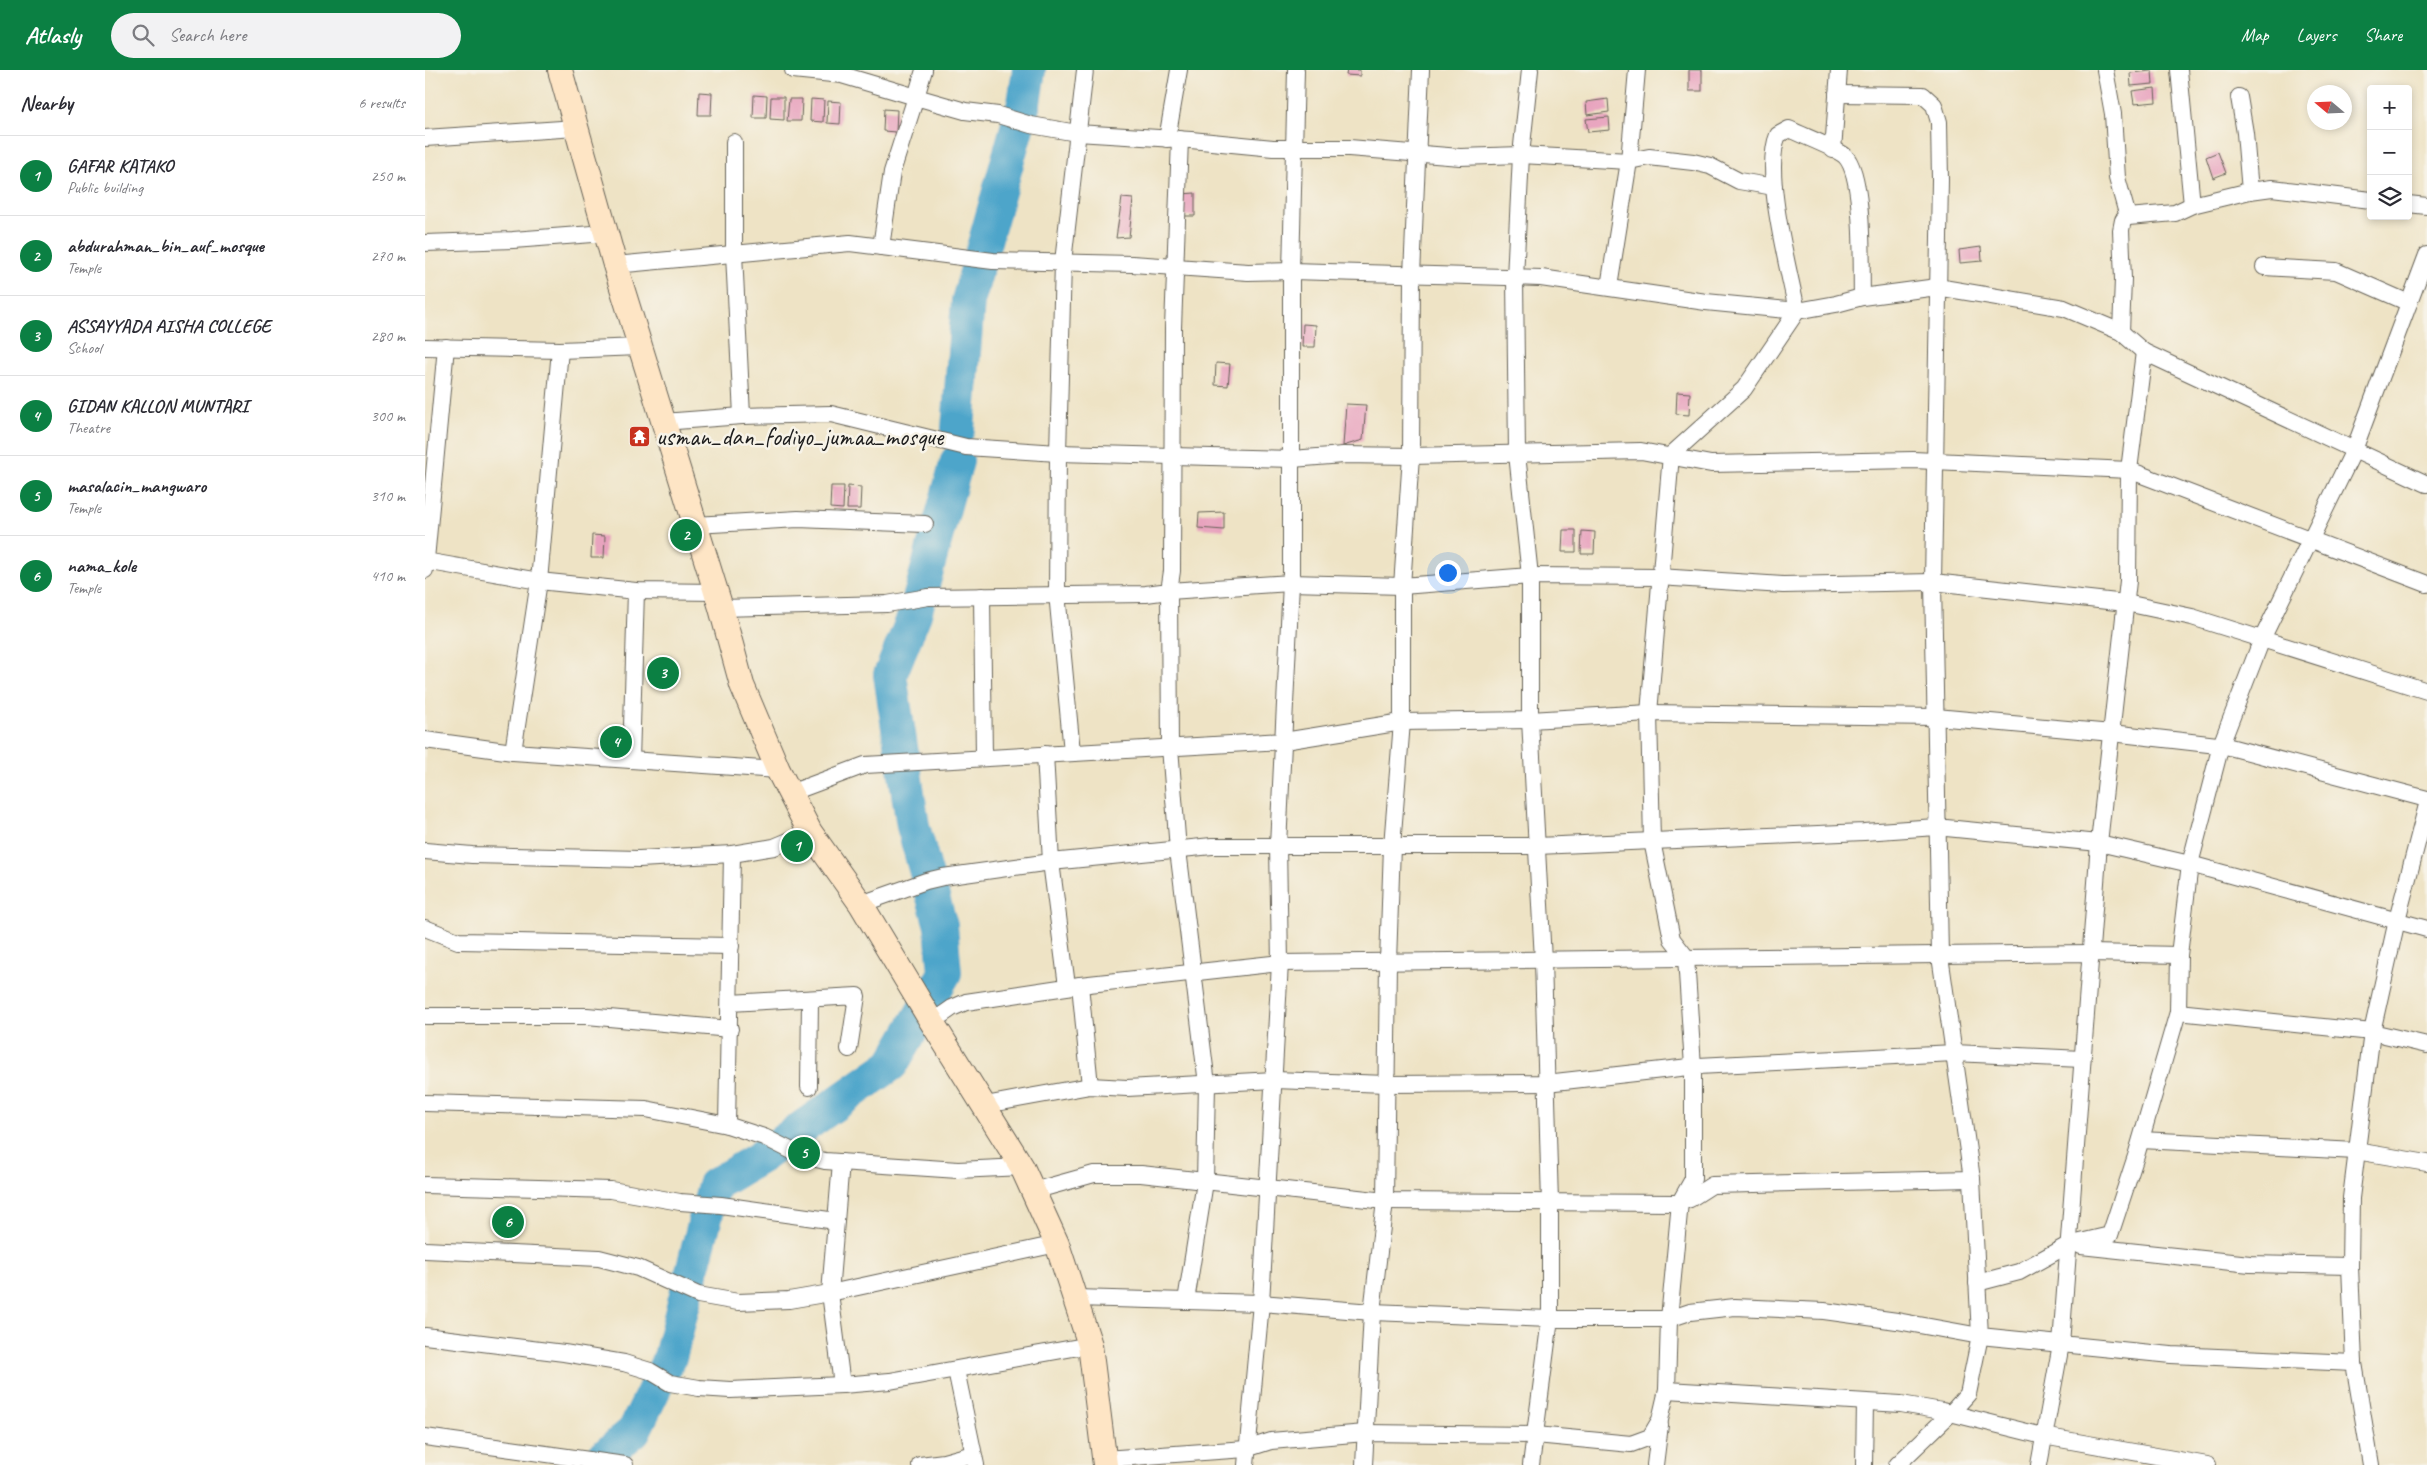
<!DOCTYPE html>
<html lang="en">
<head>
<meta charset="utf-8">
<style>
	body { margin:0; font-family:Caveat,sans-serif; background:#f2f2f3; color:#2b2b33 }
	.controls { position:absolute; right:15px; top:15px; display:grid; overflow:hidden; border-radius:5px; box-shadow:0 2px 8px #0003 }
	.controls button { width:45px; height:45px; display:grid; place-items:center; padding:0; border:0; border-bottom:1px solid #e1e1e2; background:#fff; color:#2b2b33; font:25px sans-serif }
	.compass { position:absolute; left:1882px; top:15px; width:45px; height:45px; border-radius:50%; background:#fff; box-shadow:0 2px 8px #0003; rotate:289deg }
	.you { position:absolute; left:1022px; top:502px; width:18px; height:18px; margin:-12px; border:4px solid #fff; border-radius:50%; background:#1a73e8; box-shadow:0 0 0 8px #1a73e833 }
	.badge { display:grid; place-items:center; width:32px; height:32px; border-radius:50%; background:#0b8043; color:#fff; font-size:16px; font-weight:700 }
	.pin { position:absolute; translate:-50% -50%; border:2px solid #fff; box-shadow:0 1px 5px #0006 }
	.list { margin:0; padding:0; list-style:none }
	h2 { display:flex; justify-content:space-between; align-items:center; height:65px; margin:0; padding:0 20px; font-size:21px }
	h2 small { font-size:16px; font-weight:400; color:#7c7c81 }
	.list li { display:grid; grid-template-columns:32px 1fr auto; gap:15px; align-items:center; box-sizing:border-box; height:80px; padding:0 20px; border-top:1px solid #e1e1e2 }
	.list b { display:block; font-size:19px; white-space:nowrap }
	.list p { margin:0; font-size:16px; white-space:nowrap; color:#7c7c81 }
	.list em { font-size:16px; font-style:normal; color:#7c7c81 }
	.icon { flex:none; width:28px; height:28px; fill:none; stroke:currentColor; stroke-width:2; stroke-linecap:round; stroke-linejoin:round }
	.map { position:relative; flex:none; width:2002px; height:1395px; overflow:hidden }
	header { display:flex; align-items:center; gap:30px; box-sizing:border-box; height:70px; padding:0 25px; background:#0b8043; color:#fff }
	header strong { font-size:24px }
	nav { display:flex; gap:28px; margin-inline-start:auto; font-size:18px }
	.search { width:350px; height:45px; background:#f2f2f3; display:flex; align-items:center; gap:12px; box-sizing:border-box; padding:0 18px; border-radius:28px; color:#7c7c81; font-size:19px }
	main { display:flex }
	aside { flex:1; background:#fff }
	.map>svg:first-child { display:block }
</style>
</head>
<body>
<header>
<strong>Atlasly</strong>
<div class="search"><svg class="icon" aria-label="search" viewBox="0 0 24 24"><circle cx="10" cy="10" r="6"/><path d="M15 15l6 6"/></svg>Search here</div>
<nav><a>Map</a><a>Layers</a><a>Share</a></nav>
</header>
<main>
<aside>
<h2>Nearby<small>6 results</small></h2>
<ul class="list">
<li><span class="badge">1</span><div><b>GAFAR KATAKO</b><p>Public building</p></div><em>250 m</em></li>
<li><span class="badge">2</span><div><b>abdurahman_bin_auf_mosque</b><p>Temple</p></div><em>270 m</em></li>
<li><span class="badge">3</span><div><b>ASSAYYADA AISHA COLLEGE</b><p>School</p></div><em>280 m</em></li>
<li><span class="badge">4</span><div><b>GIDAN KALLON MUNTARI</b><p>Theatre</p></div><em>300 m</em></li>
<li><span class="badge">5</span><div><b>masalacin_mangwaro</b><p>Temple</p></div><em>310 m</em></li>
<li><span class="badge">6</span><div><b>nama_kole</b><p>Temple</p></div><em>410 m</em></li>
</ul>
</aside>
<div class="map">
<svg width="2002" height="1395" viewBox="0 0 2002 1395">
	<rect width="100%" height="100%" fill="#f7f3e8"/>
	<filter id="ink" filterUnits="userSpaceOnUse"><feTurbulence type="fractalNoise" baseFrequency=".02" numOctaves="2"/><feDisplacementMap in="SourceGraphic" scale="10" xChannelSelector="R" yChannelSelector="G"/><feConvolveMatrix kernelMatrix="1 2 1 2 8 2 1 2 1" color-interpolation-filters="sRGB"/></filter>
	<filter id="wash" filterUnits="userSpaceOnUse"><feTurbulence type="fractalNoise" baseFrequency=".0096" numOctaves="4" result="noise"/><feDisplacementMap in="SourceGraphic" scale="20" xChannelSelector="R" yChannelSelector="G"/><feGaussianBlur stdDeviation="1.12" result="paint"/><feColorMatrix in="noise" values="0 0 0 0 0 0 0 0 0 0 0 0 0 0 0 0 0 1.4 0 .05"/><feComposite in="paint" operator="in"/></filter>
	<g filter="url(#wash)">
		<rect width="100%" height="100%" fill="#eee3c5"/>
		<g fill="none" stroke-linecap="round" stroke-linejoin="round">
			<g stroke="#4da5ca" stroke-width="34">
				<polyline points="533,359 543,231 599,33 604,0"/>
				<polyline points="169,1395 209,1361 245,1287 289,1115 334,1088 467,994 520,903 516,856 488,756 465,605 490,544 532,391"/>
			</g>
		</g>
		<g id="blocks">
			<g fill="#e8a3be">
				<polygon points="922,0 935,0 935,6 921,5"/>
				<rect x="1264" y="0" width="13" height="21"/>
				<polygon points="1727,1 1728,14 1706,16 1705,3"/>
				<polygon points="1730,18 1731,32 1709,34 1707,21"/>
				<polygon points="274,22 287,23 286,45 273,45"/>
				<polygon points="329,25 342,26 341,48 328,48"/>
				<polygon points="346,27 359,27 359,50 345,49"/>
				<polygon points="364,29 377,29 376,51 362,51"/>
				<polygon points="386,29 399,30 398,52 385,51"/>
				<polygon points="1183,29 1184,42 1162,45 1161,32"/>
				<polygon points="403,31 416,32 415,54 402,53"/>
				<polygon points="459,39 472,40 471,62 458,61"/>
				<polygon points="1184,47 1185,60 1163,62 1161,49"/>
				<polygon points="1793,82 1801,103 1788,108 1781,87"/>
				<polygon points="770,123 770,146 757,146 757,124"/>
				<polygon points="697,128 708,129 704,167 691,168"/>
				<polygon points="1556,177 1557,191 1535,193 1534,180"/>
				<polygon points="878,254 891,255 890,277 877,277"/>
				<polygon points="791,293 805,294 803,316 790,315"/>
				<polygon points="1252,322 1265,323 1264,345 1251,344"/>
				<polygon points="921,334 941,335 938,370 918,376"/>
				<polygon points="406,416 419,416 418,439 405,438"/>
				<polygon points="423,416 436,417 435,439 422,439"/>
				<polygon points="799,442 799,460 773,458 774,443"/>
				<polygon points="1138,460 1151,460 1151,482 1137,482"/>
				<polygon points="1157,461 1170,462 1169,484 1156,484"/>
				<polygon points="167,465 180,466 179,488 166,488"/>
			</g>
		</g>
	</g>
	<g filter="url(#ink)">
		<use href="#blocks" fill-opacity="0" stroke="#666257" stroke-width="1"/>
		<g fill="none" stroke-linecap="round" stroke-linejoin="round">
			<defs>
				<g id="street">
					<polyline points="368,0 417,5 491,27 499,0"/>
					<polyline points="1105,0 1096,85 1090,208 1092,384 1105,506 1105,650 1118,890 1125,1133 1125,1249 1106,1395"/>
					<polyline points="1680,0 1688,44 1692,108 1703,147"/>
					<polyline points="1754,0 1767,135"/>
					<polyline points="1412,24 1498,25 1509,35 1514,52 1515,110 1508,512 1515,886 1547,1109 1555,1266 1543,1324 1526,1343 1472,1395"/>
					<polyline points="1814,27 1820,63 1825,121"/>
					<polyline points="0,68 151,58"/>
					<polyline points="742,69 754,0"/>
					<polyline points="309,72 309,184 317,346"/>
					<polyline points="1408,80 1414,0"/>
					<polyline points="1983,134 2002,136"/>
					<polyline points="0,173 88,170 181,163"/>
					<polyline points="456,177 467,102 491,27 540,41 573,45 606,55 652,63 766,70 848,78 924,78 1035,87 1096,85 1204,91 1224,87 1268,92 1285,96 1314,111 1349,117"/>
					<polyline points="190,195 425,173 568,191 707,194 823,202 866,201 1116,208 1281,232 1372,241 1411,234 1437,227 1512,217 1639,238 1696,262 1719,282 2002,414"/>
					<polyline points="1839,197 1911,201 1984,233"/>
					<polyline points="1184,217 1204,91 1212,0"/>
					<polyline points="1696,262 1698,209 1696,160 1698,150 1703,147 1750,143 1767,135 1825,121 1847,118 1946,130"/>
					<polyline points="0,277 135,280 215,277"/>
					<polyline points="238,352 317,346 406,344 541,377 633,383 867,389 918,385 986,386 1216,381 1286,394 1488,390 1704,400 2002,514"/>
					<polyline points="270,455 373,449 500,454"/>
					<polyline points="0,491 114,511 211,521 291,522"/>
					<polyline points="0,500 21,277"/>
					<polyline points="557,526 559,687"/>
					<polyline points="296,538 462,534 503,527 721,524 744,521 747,501 748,258 755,69"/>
					<polyline points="0,670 88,682 353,700"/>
					<polyline points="88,682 114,511 135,280"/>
					<polyline points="647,682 632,523 633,383 638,192 660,0"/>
					<polyline points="620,684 626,792 642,916"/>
					<polyline points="206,690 211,521"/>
					<polyline points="365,723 440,695 859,671 977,652 1105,650 1224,643 1511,647 1687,663 1801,676 2002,729"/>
					<polyline points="0,781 47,785 214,789 307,784 349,777 385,762"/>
					<polyline points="436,834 501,811 518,807 626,792 787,776 1112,776 1439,762 1511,757 1674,773 1765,794 2002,859"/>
					<polyline points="0,858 33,871 306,876"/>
					<polyline points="655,915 665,1016"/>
					<polyline points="305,933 432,926 424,979"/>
					<polyline points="1753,942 1947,962 2002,975"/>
					<polyline points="0,946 162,946 305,959"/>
					<polyline points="507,952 527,938 541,932 655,915 855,893 1666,883 1754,885"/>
					<polyline points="384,1017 385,929"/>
					<polyline points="0,1033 221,1039 302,1055 339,1067 375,1085 400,1091 533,1100 597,1097"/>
					<polyline points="560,1035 665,1016 702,1018 849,1010 962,1014 1121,1013 1273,996 1529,983 1657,989"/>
					<polyline points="302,1055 307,784"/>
					<polyline points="1716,1070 1931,1081 2002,1093"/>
					<polyline points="416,1092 405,1223 417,1315"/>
					<polyline points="0,1115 186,1120 255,1132 296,1135 411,1151"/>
					<polyline points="608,1121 669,1104 716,1104 960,1131 1251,1133 1265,1129 1287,1115 1547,1109"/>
					<polyline points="1656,1176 1825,1194 1925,1196"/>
					<polyline points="0,1180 174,1188 213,1198 273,1225 313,1232 364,1230 405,1223 632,1174"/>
					<polyline points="1552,1213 1594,1202 1643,1175 1685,1165 1711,1086 1753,942 1754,885 1765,794 1796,675 1837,569 1929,380 2002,185"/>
					<polyline points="650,1228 836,1233 947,1242 1125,1249 1244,1249 1265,1242 1310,1237 1399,1241 1472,1251 1555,1266 1746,1285 1929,1293"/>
					<polyline points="761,1231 780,1112 782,1014 753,780 745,677 744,521 866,513 977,516 1105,506 1234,507 1358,515 1508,512 1701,533 1767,547 2002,621"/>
					<polyline points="0,1266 139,1283 199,1293 225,1301 245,1313 274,1318 305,1320 417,1315 465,1311 665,1275"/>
					<polyline points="531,1300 551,1395"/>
					<polyline points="1242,1320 1476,1334 1517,1341 1618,1366 1782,1395"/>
					<polyline points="0,1367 200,1395"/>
					<path d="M679,1389l142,-10 25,-8 94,-8 171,2 95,9 19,-7 10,-17 7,-30 2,-71 11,-117 13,-23v-112l-7,-110 -14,-18 -20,-98 -3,-128 22,-258 73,-66 53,-78c-8,-42 -35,-139 -19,-176l11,-6c14,7 47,19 56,27 20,20 16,112 17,141"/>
					<polyline points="495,1395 519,1392 548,1384"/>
					<polyline points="821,1395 836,1233 855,893 853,775 866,513 866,201 871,0"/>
					<polyline points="939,1395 947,1242 960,1131 963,892 967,776 977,652 977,516 986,386 987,205 996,0"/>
					<polyline points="1230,1395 1235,1355"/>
					<polyline points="1439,1395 1440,1332"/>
					<polyline points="1614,1395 1636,1274 1674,773 1703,511 1704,400 1719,282"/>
					<polyline points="1946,1395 1929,1293 1925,1196 1926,1128 1947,962 1972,850 2002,735"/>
				</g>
				<polyline id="secondary" points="135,0 190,195 296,538 317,615 353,700 385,762 436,834 505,949 597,1097 632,1174 665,1275 680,1395"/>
			</defs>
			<use href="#street" stroke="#666257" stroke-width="18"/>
			<use href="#secondary" stroke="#666257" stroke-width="26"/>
			<use href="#street" stroke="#fff" stroke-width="16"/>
			<use href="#secondary" stroke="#fee5c5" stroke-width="24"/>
		</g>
	</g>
	<defs>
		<symbol id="temple-square" viewBox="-11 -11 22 22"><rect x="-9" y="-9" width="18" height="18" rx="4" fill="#c8321e" stroke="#f7f3e8"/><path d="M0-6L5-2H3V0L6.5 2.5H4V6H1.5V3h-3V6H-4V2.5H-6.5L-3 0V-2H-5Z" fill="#fff"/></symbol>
	</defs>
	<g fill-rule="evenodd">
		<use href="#temple-square" x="202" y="354" width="25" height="25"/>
	</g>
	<g text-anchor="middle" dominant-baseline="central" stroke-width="5" stroke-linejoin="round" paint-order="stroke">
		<g font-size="25" fill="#1c1c1c" stroke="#f7f3e8" text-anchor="start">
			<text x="231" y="367">usman_dan_fodiyo_jumaa_mosque</text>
		</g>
	</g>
</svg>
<div class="controls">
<button>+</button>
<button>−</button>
<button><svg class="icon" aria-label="layers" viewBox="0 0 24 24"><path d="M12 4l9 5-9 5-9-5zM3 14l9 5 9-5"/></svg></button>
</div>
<svg class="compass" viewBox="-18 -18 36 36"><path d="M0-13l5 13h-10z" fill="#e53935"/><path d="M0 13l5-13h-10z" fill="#7c7c81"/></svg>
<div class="you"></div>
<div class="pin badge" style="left:372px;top:776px">1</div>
<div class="pin badge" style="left:261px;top:465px">2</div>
<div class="pin badge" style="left:238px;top:603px">3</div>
<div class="pin badge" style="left:191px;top:672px">4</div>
<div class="pin badge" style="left:379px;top:1083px">5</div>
<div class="pin badge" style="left:83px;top:1152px">6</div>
</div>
</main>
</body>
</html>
